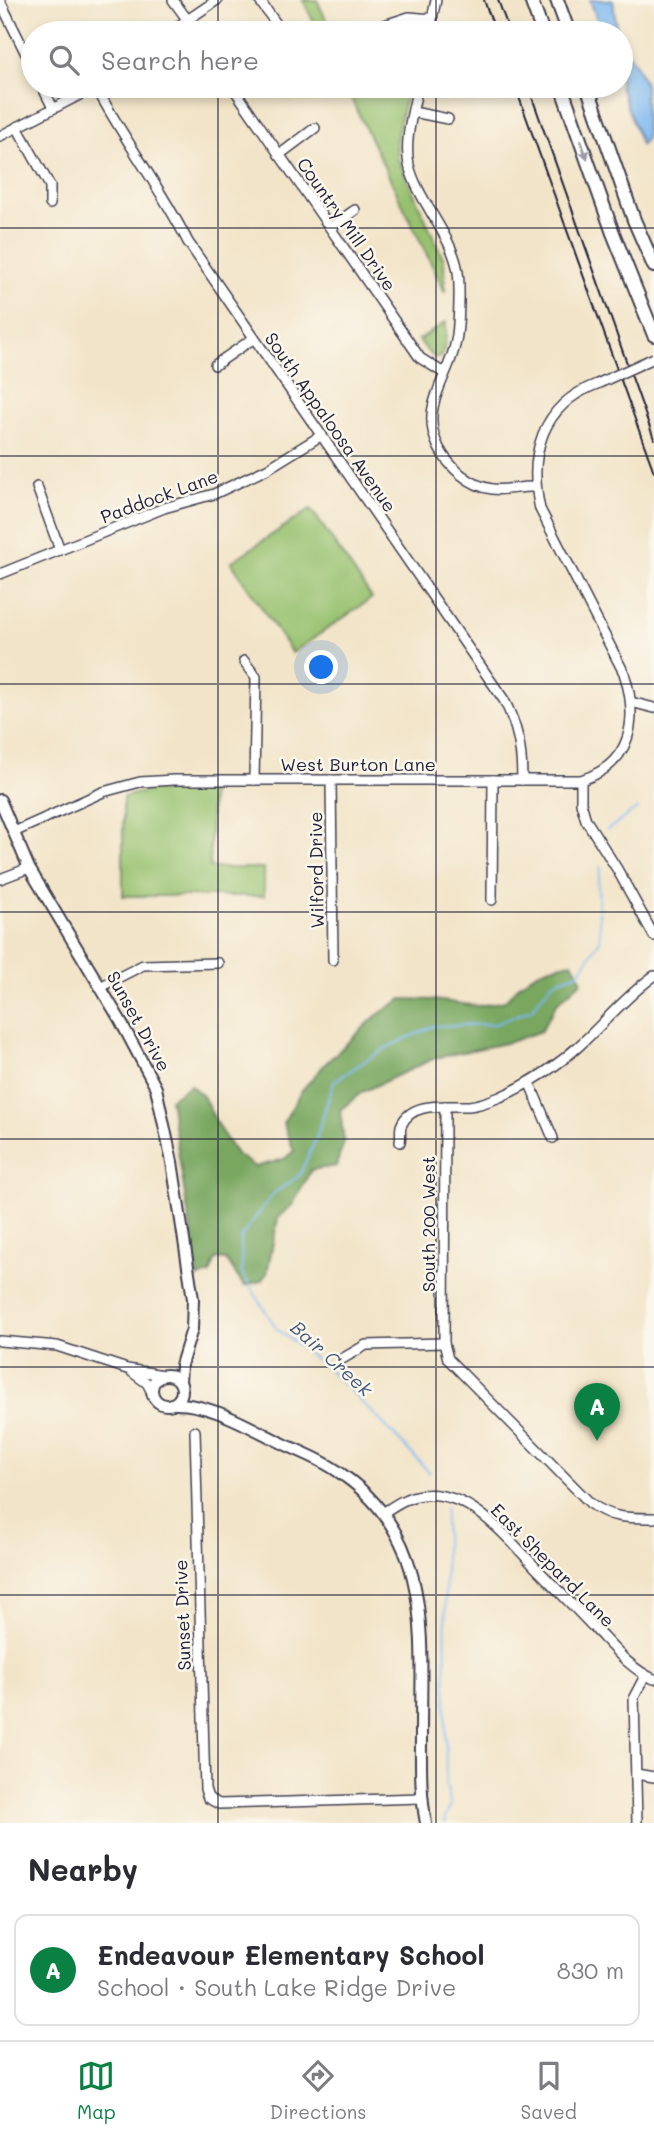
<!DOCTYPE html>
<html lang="en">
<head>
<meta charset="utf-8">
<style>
	body { margin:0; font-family:Mali,sans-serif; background:#f7f7f7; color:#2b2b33 }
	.you { position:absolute; left:322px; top:668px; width:24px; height:24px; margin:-18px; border:5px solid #fff; border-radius:50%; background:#1a73e8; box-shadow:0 0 0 10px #1a73e833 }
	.badge { display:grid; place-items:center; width:46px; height:46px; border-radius:50%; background:#0b8043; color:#fff; font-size:23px; font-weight:700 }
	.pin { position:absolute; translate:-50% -58px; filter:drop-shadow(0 2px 4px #0008) }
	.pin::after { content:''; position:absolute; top:37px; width:24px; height:21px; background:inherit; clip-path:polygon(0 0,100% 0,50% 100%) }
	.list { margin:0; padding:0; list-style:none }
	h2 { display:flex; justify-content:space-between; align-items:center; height:91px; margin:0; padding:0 28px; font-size:30px }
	h2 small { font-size:23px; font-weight:400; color:#7c7c81 }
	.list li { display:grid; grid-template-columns:46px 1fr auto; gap:21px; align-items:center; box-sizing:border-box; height:112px; margin:0 14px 14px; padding:0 14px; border:2px solid #e1e1e2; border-radius:14px }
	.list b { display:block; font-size:26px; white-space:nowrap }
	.list p { margin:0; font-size:23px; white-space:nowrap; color:#7c7c81 }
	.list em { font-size:23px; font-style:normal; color:#7c7c81 }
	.icon { flex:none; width:38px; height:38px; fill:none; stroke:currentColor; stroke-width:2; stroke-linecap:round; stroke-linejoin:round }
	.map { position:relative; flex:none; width:654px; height:1823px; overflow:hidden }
	.search { position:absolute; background:#fff; box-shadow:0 4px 10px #0003; left:21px; right:21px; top:21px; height:77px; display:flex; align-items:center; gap:18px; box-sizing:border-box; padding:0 24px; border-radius:38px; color:#7c7c81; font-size:26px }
	.sheet { height:217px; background:#fff }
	nav { display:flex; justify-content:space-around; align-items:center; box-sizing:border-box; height:98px; border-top:2px solid #e1e1e2; background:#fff; font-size:19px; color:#7c7c81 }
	nav a { display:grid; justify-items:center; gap:4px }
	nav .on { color:#0b8043 }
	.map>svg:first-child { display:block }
</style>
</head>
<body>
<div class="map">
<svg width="654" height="1823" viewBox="0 0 654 1823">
	<rect width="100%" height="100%" fill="#fbf7ec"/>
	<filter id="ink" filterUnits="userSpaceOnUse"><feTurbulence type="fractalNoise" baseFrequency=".0143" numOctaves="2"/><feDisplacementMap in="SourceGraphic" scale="14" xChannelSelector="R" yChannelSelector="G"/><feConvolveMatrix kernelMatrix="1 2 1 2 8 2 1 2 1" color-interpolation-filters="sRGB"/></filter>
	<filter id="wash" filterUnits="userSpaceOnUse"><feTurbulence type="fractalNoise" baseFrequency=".00686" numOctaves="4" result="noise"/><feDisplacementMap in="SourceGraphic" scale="28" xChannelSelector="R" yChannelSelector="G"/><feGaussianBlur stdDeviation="1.57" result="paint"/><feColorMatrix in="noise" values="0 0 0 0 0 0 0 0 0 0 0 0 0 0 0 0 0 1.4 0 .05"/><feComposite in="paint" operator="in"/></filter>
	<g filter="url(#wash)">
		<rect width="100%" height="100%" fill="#f2e4c8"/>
		<g fill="#97c16e" stroke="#5c7254" stroke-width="2">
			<polygon points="303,0 317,0 331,30 318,31"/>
			<polygon points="345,86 408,86 396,139 398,159 444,260 445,292"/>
			<path d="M446,322c0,12 0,24 -5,35l-5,1 -7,-5 -10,-13z"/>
			<polygon points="311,509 372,598 292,653 231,562"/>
			<polygon points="151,790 211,790 210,868 264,868 264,896 123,896 123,797"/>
		</g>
		<path fill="#79a761" stroke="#4e644e" stroke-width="2" d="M572,962l10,19 -25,22 -16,28 -31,11 -75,16 -73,34 -22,18 4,32 -8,24 -25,4 -18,34 -15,14 -11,55 -6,8 -17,5 -18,-26 -10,-1 -6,15 -12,4 -28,-179 20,-14 13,11 16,32 17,26 19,13 29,-8 10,-8 -11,-28 19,-33 24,-27 50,-47 26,-17 32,1 44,6 27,-5c23,-28 33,-32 67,-39z"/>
		<g fill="#7fb9f0" stroke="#506e96" stroke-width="2">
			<polygon points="590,0 613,0 617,33 602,33"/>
			<polygon points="621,42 637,66 645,84 646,138 641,145 620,86"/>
		</g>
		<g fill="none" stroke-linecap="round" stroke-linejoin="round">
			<g stroke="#7fb9f0" stroke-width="2">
				<polyline points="607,830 638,808"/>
				<polyline points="430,1473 377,1417 329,1370 276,1328 242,1273 241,1237 274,1193 299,1176 316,1139 334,1081 386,1048 433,1026 495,1024 532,1009 553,982 579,973 600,940 598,884 601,867"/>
				<polyline points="445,1508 446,1785 451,1805 445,1817 445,1823"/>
			</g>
		</g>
	</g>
	<g filter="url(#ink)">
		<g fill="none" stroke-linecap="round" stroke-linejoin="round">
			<defs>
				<g id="minor">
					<polyline points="173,0 197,33"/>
					<polyline points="259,0 283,33"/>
					<polyline points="0,1 33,68"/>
					<polyline points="168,33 217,0"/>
					<polyline points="360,33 409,17 432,19"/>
					<polyline points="429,33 436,0"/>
					<polyline points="42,86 53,108"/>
					<polyline points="232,86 420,358 444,373"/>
					<path d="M418,86c-5,25 -14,54 -9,79 8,35 44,71 49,107 2,15 1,54 -2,69 -7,38 -38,65 -17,107 10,19 31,38 53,41 14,2 29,-3 43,-2"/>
					<path d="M96,87c28,53 65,101 92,155l316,458c14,27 18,50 18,80"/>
					<polyline points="413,112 448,119"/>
					<polyline points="17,127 50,186 50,204"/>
					<polyline points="0,136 97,86"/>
					<polyline points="279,155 315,128"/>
					<polyline points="331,227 355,210"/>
					<polyline points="215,365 254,338"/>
					<polyline points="37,487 60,550"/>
					<polyline points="0,574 164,508 214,494 267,469 322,435"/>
					<polyline points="244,661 256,677 254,780"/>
					<polyline points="631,702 654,708"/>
					<polyline points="331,780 333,960"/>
					<polyline points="581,780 581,803 586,820 617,869 654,936"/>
					<path d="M14,832l89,-40 37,-10 34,-2h407c51,-16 58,-60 43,-107l-84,-164c-12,-54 1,-104 57,-125"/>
					<polyline points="0,879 29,868"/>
					<polyline points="492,900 493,780"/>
					<polyline points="100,987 143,965 218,963"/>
					<polyline points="530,1084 553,1138"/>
					<path d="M445,1106l-1,237 4,16 142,144c22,16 37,15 64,15"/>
					<path d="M400,1142c1,-4 0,-12 1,-16 10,-26 48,-19 68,-20 11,-1 21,-5 31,-9 29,-13 56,-30 80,-52 25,-23 47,-50 74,-69"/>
					<polyline points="0,1341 57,1346 127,1369 163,1375"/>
					<polyline points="342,1359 366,1345 444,1343"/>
					<polyline points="132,1372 147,1383 153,1394"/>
					<polyline points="195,1431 205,1789 208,1798 219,1804 422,1798"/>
					<path d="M383,1513c12,-8 23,-16 38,-18 50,-6 87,44 117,75 21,21 42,43 63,65 15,16 33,36 53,44"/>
					<polyline points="636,1774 654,1777"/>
					<polyline points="637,1823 634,1697 645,1676"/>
				</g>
				<g id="major">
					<polyline points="0,800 29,868 120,1020 156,1088 172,1162 193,1299 192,1329 181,1365 180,1382"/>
					<circle cx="167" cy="1390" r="15"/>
					<path d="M172,1404c39,-2 80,25 114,41 20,9 40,17 57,30 90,63 78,161 78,258 0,30 -1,60 5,90"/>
				</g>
				<g id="highway">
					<polyline points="531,0 543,33"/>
					<polyline points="557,0 569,33"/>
					<polyline points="561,86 613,233 654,335"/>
					<polyline points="587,86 634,220 654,266"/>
				</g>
			</defs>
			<use href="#minor" stroke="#413f50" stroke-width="12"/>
			<use href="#major" stroke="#413f50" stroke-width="14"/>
			<use href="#highway" stroke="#413f50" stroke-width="16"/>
			<use href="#minor" stroke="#fff" stroke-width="9"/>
			<use href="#major" stroke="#fff" stroke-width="10"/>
			<use href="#highway" stroke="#fff" stroke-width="12"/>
			<g stroke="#22223b" stroke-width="2">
				<polyline points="484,0 496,33"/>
				<polyline points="498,0 510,33"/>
				<polyline points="515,86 654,472"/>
				<polyline points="528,86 654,439"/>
			</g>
			<defs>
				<polyline id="minor-bridge" points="597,384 654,358"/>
			</defs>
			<use href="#minor-bridge" stroke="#413f50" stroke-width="12" stroke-linecap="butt"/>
			<use href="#minor-bridge" stroke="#fff" stroke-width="9"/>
		</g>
		<defs><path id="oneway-solid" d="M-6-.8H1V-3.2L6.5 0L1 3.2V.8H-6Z" transform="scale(1.75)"/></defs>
		<use fill="#9c9ca7" href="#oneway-solid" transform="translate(584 150) rotate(71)"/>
	</g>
	<path fill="none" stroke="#22223b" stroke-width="2" stroke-opacity="0.55" d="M218,0v33M436,0v33M218,86v1737M436,86v1737M0,228h654M0,456h654M0,684h654M0,912h654M0,1139h654M0,1367h654M0,1595h654"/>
	<g text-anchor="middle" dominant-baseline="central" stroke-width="5" stroke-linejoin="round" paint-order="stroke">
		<g font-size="18" fill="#22223b" stroke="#fbf7ec">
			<text transform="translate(347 224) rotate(55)">Country Mill Drive</text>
			<text transform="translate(331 422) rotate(55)">South Appaloosa Avenue</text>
			<text transform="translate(159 496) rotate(-20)">Paddock Lane</text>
			<text x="358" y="764">West Burton Lane</text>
			<text transform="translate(316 870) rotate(-91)">Wilford Drive</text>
			<text transform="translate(139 1021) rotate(61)">Sunset Drive</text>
			<text transform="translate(428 1224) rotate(-90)">South 200 West</text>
			<text transform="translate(553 1565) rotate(45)">East Shepard Lane</text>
			<text transform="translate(182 1615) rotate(-92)">Sunset Drive</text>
		</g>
		<g font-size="19" font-style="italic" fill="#43577a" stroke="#fbf7ec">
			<text transform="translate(332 1358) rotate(42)">Bair Creek</text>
		</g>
	</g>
</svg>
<div class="you"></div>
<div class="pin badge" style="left:597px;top:1441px">A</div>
<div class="search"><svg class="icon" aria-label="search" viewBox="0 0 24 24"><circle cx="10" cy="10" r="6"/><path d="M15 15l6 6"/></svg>Search here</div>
</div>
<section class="sheet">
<h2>Nearby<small></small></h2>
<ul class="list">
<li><span class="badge">A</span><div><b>Endeavour Elementary School</b><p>School · South Lake Ridge Drive</p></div><em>830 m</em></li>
</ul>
</section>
<nav>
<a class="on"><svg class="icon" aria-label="map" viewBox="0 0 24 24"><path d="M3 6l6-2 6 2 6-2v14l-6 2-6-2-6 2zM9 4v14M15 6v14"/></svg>Map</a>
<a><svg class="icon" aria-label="directions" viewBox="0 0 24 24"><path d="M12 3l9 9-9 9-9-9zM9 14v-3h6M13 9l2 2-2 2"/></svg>Directions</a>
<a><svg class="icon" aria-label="saved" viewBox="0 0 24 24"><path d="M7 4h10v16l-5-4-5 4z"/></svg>Saved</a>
</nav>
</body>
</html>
